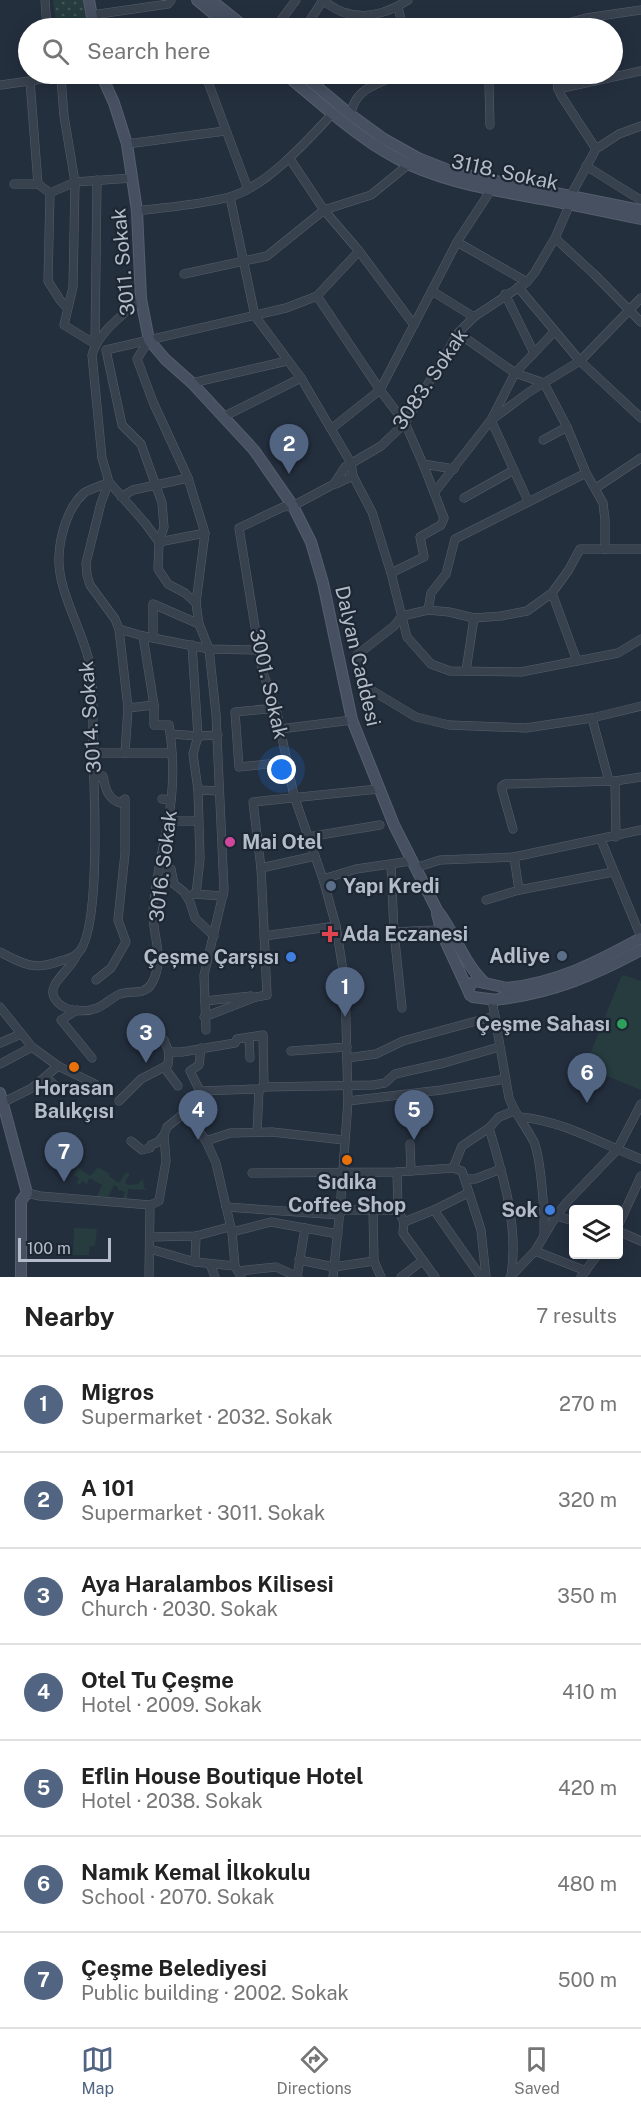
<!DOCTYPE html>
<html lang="en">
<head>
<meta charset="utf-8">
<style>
	body { margin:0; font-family:"Public Sans",sans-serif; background:#f6f6f6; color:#222 }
	.controls { position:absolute; right:18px; bottom:18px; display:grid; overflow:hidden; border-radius:6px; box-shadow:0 3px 15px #0003 }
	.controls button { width:54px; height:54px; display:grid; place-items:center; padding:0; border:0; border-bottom:2px solid #e0e0e0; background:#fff; color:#222; font:30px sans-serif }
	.scale { position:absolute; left:18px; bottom:15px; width:93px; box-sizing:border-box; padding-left:6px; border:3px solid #b4bcc9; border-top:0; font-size:16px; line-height:21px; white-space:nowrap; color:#b4bcc9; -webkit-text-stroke:4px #1d2633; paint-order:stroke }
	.you { position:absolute; left:282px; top:770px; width:21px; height:21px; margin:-15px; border:4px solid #fff; border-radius:50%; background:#1a73e8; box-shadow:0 0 0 9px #1a73e833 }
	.badge { display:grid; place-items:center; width:39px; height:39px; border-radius:50%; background:#516482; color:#fff; font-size:20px; font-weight:700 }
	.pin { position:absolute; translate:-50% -50px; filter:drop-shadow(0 2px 3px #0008) }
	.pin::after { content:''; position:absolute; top:32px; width:21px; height:18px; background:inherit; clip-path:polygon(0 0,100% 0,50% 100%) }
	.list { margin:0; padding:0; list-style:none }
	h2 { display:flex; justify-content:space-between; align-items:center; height:78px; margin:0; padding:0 24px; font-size:26px }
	h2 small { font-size:20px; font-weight:400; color:#767676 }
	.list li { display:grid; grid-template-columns:39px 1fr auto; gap:18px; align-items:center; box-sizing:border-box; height:96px; padding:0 24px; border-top:2px solid #e0e0e0 }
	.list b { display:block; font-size:22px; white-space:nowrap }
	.list p { margin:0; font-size:20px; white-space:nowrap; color:#767676 }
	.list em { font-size:20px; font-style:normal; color:#767676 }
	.icon { flex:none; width:33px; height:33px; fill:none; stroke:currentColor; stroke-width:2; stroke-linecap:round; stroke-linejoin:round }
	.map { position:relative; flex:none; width:641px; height:1277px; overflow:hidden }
	.search { position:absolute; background:#fff; box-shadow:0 3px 15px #0003; left:18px; right:18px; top:18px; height:66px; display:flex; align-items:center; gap:15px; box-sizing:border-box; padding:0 21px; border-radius:33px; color:#767676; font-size:22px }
	.sheet { height:750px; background:#fff }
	nav { display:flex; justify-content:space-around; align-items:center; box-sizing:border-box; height:84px; border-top:2px solid #e0e0e0; background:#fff; font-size:16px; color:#767676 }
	nav a { display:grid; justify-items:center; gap:3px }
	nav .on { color:#516482 }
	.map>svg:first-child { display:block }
</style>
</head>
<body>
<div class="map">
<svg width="641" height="1277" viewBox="0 0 641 1277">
	<defs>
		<pattern id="park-dots" width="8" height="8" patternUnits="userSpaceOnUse" patternTransform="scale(1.5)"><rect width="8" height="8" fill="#263c3f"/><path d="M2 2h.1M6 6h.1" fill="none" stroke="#435659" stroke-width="1.8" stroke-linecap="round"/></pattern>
	</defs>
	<rect width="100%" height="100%" fill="#242f3e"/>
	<polygon fill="url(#park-dots)" points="53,0 85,0 90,28 57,28"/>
	<g fill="#263c3f">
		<polygon points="624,975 641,981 641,1090 585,1067 621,977"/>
		<polygon points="78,1167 90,1176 98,1167 110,1174 109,1176 119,1183 126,1172 130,1174 125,1182 128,1185 138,1184 143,1178 144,1188 147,1190 128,1189 127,1200 123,1198 125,1192 118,1190 118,1187 114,1185 108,1197 97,1196 102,1185 89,1178 87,1184 82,1181 80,1185 77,1183 79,1178 74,1175"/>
		<polygon points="74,1228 97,1229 95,1246 90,1246 89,1255 73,1255"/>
	</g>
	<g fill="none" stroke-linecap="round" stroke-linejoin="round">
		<defs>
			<g id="street">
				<polyline points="45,0 47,28"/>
				<path d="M323,0c26,23 58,18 85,0"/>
				<polyline points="398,7 403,28"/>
				<polyline points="92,15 168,4 171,0"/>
				<polyline points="275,28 296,0"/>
				<polyline points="305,28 323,0"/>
				<polyline points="549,28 586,18 641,10"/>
				<polyline points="50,74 50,78 104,74"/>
				<polyline points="205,74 248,189"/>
				<polyline points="487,74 489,84 490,125"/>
				<polyline points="556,74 558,89 562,97 596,149"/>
				<polyline points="61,78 64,116 75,182 73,287 64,325 95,344"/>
				<polyline points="30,81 38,184"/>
				<polyline points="1,85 50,78"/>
				<polyline points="558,89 641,71"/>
				<path d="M351,115c3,-27 28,-32 51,-41"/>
				<polyline points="127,144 225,131"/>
				<polyline points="290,159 324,210 359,251 414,325"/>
				<polyline points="586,166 639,199 641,199"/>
				<polyline points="14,184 38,184 50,193 75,182 132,178"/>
				<polyline points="50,193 48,281 60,300 67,308"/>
				<polyline points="571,195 596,149 619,134 641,126"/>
				<polyline points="230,197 255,316 301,378 351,463 353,476"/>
				<path d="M137,211c30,-4 63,-6 92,-14 36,-9 79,-57 104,-84"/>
				<polyline points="555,238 594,274 641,322"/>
				<polyline points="457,242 527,282"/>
				<polyline points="184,274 267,256 324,210 371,195 409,164"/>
				<polyline points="518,287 580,361 641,418"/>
				<polyline points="432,291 474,317"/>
				<polyline points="505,294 534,353"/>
				<polyline points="317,296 380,390 405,423 423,464"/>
				<path d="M141,299c-18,16 -42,32 -49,56l10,103 7,24 36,41 14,19 -1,27 10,15 17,9 11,10"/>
				<polyline points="458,333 515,373 544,383"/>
				<polyline points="149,340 137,359 153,402 188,478 205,533 196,603 199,624 209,649 216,714 224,890 204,975 206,1030"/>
				<polyline points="95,344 97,180"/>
				<polyline points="192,383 287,361"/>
				<polyline points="544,383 567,427 586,473 603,503 605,520 605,549"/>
				<polyline points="223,417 301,378"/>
				<polyline points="494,418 529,392 580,361 641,298"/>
				<polyline points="491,420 528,501"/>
				<polyline points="331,429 380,390 457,242 491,190"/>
				<polyline points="543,440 567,427"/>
				<polyline points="109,482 101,503 86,563 87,575 90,585 115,619 119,629 128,708 125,753"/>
				<polyline points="336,484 353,476 372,512 391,573 407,637 431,664 450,671 521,672 618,653 641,639"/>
				<polyline points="596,488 641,458"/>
				<polyline points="434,493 491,420 515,373 554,332"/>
				<polyline points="121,497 133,490 188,478"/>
				<polyline points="464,498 514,470"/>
				<polyline points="159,542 164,527 162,503 141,444 122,425 106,350 286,308 317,296 359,251"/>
				<polyline points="159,542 205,533"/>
				<polyline points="391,573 424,557 420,537 441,525 444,518 423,464 454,469"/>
				<polyline points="552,593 577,661"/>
				<polyline points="428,610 431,593 446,574 455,539 586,473"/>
				<polyline points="119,629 143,636 209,649 258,650"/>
				<polyline points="153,638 153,604 199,624"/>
				<polyline points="192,645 198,736 193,754 198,790 200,859 196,894"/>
				<polyline points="466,671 474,618"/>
				<polyline points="361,684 357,655 394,626 402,616 428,610 449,612 474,618 501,616 527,611 552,593 568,571 580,549 641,549"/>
				<polyline points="361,684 416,717 449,725 526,728 592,718 641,706"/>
				<polyline points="128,708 154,705"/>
				<polyline points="276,708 235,712 239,767 287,762"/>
				<polyline points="592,718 609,781"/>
				<polyline points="280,729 352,720"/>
				<polyline points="171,734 198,736 218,735"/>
				<polyline points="93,753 172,753"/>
				<path d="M94,778l9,-2c2,12 5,24 18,27l4,-4v54l-7,67 8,22 -15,26 -15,12"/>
				<polyline points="615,781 616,837"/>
				<polyline points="198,790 219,791"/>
				<polyline points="162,799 171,800"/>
				<polyline points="168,821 198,821"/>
				<polyline points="513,829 502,790 502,786 505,784 615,781 641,777"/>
				<polyline points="308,837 380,825"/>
				<polyline points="601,840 641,937"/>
				<polyline points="514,857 519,890"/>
				<polyline points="391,865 394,932 402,1008"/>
				<polyline points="160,867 171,869 174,884 184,892 190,902 195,918 214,936"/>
				<polyline points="261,868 315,856"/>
				<polyline points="415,868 440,860 514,857 641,830"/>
				<polyline points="323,879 356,869 411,861"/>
				<polyline points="193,894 223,896"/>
				<polyline points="486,900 519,890 613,872"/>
				<polyline points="394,932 436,930"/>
				<polyline points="264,936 336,926"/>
				<path d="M0,952c23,12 34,19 60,9 5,-1 12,-3 17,-7 25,-20 17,-168 16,-202 -1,-28 2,-59 -3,-87 -7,-35 -33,-74 -31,-109 1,-21 9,-49 25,-63 7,-5 18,-7 25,-11"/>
				<path d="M77,954c-5,16 -32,30 -22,45 8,13 29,14 42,9 8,-3 14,-10 23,-14 11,-4 25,2 32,-11 14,-26 0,-46 1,-72 2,-30 10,-61 15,-90 6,-31 6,-64 1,-96h-15v-20l-11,-69"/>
				<path d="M492,1000l17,98c6,16 17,28 25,44 7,17 11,73 10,93"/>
				<polyline points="205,1001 251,996"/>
				<polyline points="0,1007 32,1047 58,1066 95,1084"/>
				<polyline points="77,1010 61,1020 92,1058"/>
				<polyline points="204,1017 256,997 267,995 261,868 253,802 378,789"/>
				<polyline points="249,1038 250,1058"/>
				<polyline points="0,1043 21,1034"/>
				<polyline points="201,1048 199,1065 190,1071 200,1091 259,1089 264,1087 373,1085 385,1083 395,1074 444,1063 499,1047"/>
				<polyline points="291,1051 347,1047"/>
				<polyline points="169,1052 182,1052 235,1043 237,1039 263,1035 264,1087"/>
				<polyline points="347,1058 376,1054 403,1041 495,1016"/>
				<polyline points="0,1064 32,1047"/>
				<polyline points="164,1067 178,1086"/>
				<polyline points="46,1077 61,1091"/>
				<polyline points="119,1101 141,1079 168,1065 169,1052 164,1040"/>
				<polyline points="348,1101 441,1090 505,1079"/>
				<polyline points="2,1103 32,1088 58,1066"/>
				<polyline points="187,1113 206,1141 216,1163 232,1232 235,1266 241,1277"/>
				<path d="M520,1117c44,4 81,27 121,42"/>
				<path d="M489,1128c14,47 30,99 22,148"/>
				<polyline points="257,1132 259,1089"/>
				<polyline points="131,1141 142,1150 150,1148 151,1145 158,1142 164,1135"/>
				<polyline points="206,1141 230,1133 272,1132 344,1140"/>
				<polyline points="410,1144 411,1171"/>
				<polyline points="453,1168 462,1171 481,1230 486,1277"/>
				<polyline points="397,1172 398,1210"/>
				<polyline points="252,1173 397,1172 453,1168 462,1146 489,1128 499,1117 514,1111"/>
				<polyline points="466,1179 475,1179 501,1169"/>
				<polyline points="27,1193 40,1196 150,1205 159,1201 166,1161 164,1135 167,1127 183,1114"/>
				<polyline points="226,1207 340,1215"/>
				<polyline points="340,1210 398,1210 404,1222 403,1233 435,1277"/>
				<polyline points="434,1210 481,1277"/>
				<polyline points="373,1211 374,1261 381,1277"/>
				<polyline points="556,1216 574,1221"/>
				<polyline points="404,1222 434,1210 468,1193"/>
				<polyline points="618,1226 641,1176"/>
				<polyline points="618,1231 641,1241"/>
				<polyline points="232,1232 271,1222 338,1234"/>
				<polyline points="150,1237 196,1236 229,1227"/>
				<polyline points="150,1249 195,1262 235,1266"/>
				<polyline points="535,1251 586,1271"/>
				<polyline points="299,1260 334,1267 374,1261"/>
				<polyline points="195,1262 196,1236"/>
				<polyline points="210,1264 215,1277"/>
				<polyline points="238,1271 276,1267 298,1277"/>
				<polyline points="149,1277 150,1205"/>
				<polyline points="297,1277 305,1228"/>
				<polyline points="333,1277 340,1210 348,1101 345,983 336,926 323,879 294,796 276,708 262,670 239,528 283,507 293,506 334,484 345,467 381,446 405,423 458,333 474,317 527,282 535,272 555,238 570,204"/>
				<polyline points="401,1277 422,1261"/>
				<polyline points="510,1277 535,1251 556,1216 567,1202 617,1150 641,1104"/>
				<polyline points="581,1277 598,1254"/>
			</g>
			<g id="secondary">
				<polyline points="89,0 94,28"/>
				<polyline points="197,0 231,28"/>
				<polyline points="211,0 246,28"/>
				<path d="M101,74l13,29 13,41 10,67 4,88 8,41 16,19 27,24 62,67 39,56 18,36 12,41 29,137 42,105 43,85c18,22 26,53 48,73"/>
				<path d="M285,74c39,32 79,70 125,91 43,19 87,26 132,34 33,6 66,13 99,20"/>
				<polyline points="302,74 351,115 384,139 418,158 456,173 641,210"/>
				<polyline points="437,914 443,936 468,990"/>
				<polygon points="475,981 503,987 507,990 507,995 497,1000 473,997 470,995 468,990 471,984"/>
				<path d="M505,988c50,-4 92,-26 136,-50"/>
				<path d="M502,999c52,-7 93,-24 139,-49"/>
				<polyline points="0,1093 27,1193 21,1201 21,1277"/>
			</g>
		</defs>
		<use href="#street" stroke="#565f6c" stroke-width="9"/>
		<use href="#secondary" stroke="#565f6c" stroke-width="12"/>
		<use href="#street" stroke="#38414e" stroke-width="8"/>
		<use href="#secondary" stroke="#465061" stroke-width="10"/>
	</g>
	<circle fill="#d1479c" stroke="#1d2633" stroke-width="2" cx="230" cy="842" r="6"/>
	<g fill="#5c6f8a" stroke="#1d2633" stroke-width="2">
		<circle cx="331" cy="886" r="6"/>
		<circle cx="562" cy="956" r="6"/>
	</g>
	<path fill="#e0444e" stroke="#1d2633" stroke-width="2" d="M327 925h6v6h6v6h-6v6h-6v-6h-6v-6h6z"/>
	<g fill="#3f7fe0" stroke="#1d2633" stroke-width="2">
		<circle cx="291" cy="957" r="6"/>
		<circle cx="550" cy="1210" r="6"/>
	</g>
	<circle fill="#2e9e5b" stroke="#1d2633" stroke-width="2" cx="622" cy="1024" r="6"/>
	<g fill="#e8710a" stroke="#1d2633" stroke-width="2">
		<circle cx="74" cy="1067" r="6"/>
		<circle cx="347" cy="1160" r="6"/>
	</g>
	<g text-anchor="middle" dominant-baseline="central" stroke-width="4.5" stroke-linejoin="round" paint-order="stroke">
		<g font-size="20" fill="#b4bcc9" stroke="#1d2633">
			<text transform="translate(505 172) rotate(12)">3118. Sokak</text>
			<text transform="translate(123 262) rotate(-95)">3011. Sokak</text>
			<text transform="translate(430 379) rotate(-56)">3083. Sokak</text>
			<text transform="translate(358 656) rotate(77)">Dalyan Caddesi</text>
			<text transform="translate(269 684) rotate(77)">3001. Sokak</text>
			<text transform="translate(90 717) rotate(-94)">3014. Sokak</text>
			<text transform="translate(163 866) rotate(-83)">3016. Sokak</text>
		</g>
		<g font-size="20" font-weight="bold" fill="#b4bcc9" stroke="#1d2633" text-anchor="end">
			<text x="242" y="842" text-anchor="start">Mai Otel</text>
			<text x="343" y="886" text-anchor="start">Yapı Kredi</text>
			<text x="342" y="934" text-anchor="start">Ada Eczanesi</text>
			<text x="550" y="956">Adliye</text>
			<text x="279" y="957">Çeșme Çarșısı</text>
			<text x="610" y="1024">Çeşme Sahası</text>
			<text x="74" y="1088" text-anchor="middle">Horasan<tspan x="74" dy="23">Balıkçısı</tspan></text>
			<text x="347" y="1182" text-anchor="middle">Sıdıka<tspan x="347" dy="23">Coffee Shop</tspan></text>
			<text x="538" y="1210">Sok</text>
		</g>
	</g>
</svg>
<div class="controls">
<button><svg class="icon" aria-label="layers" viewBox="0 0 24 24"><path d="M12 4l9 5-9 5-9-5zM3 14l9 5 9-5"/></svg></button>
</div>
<div class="scale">100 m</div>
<div class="you"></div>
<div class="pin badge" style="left:345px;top:1017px">1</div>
<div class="pin badge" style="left:289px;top:474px">2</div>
<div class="pin badge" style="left:146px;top:1063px">3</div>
<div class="pin badge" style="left:198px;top:1140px">4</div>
<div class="pin badge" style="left:414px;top:1140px">5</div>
<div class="pin badge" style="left:587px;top:1103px">6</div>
<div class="pin badge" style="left:64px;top:1182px">7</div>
<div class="search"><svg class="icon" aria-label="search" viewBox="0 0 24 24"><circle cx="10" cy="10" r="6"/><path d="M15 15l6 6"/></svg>Search here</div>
</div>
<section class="sheet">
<h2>Nearby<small>7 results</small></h2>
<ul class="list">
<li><span class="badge">1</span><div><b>Migros</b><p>Supermarket · 2032. Sokak</p></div><em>270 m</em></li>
<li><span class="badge">2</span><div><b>A 101</b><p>Supermarket · 3011. Sokak</p></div><em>320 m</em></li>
<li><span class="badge">3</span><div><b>Aya Haralambos Kilisesi</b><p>Church · 2030. Sokak</p></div><em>350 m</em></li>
<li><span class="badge">4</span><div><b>Otel Tu Çeşme</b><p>Hotel · 2009. Sokak</p></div><em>410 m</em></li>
<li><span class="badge">5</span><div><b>Eflin House Boutique Hotel</b><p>Hotel · 2038. Sokak</p></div><em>420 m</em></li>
<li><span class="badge">6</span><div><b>Namık Kemal İlkokulu</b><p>School · 2070. Sokak</p></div><em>480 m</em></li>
<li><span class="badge">7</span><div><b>Çeşme Belediyesi</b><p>Public building · 2002. Sokak</p></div><em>500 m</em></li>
</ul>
</section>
<nav>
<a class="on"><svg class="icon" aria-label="map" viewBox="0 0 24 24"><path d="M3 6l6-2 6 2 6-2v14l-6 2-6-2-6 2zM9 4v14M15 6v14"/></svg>Map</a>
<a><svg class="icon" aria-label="directions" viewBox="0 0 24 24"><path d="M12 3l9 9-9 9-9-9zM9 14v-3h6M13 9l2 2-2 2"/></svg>Directions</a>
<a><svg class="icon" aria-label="saved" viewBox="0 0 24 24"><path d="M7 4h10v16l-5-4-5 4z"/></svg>Saved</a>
</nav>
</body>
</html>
